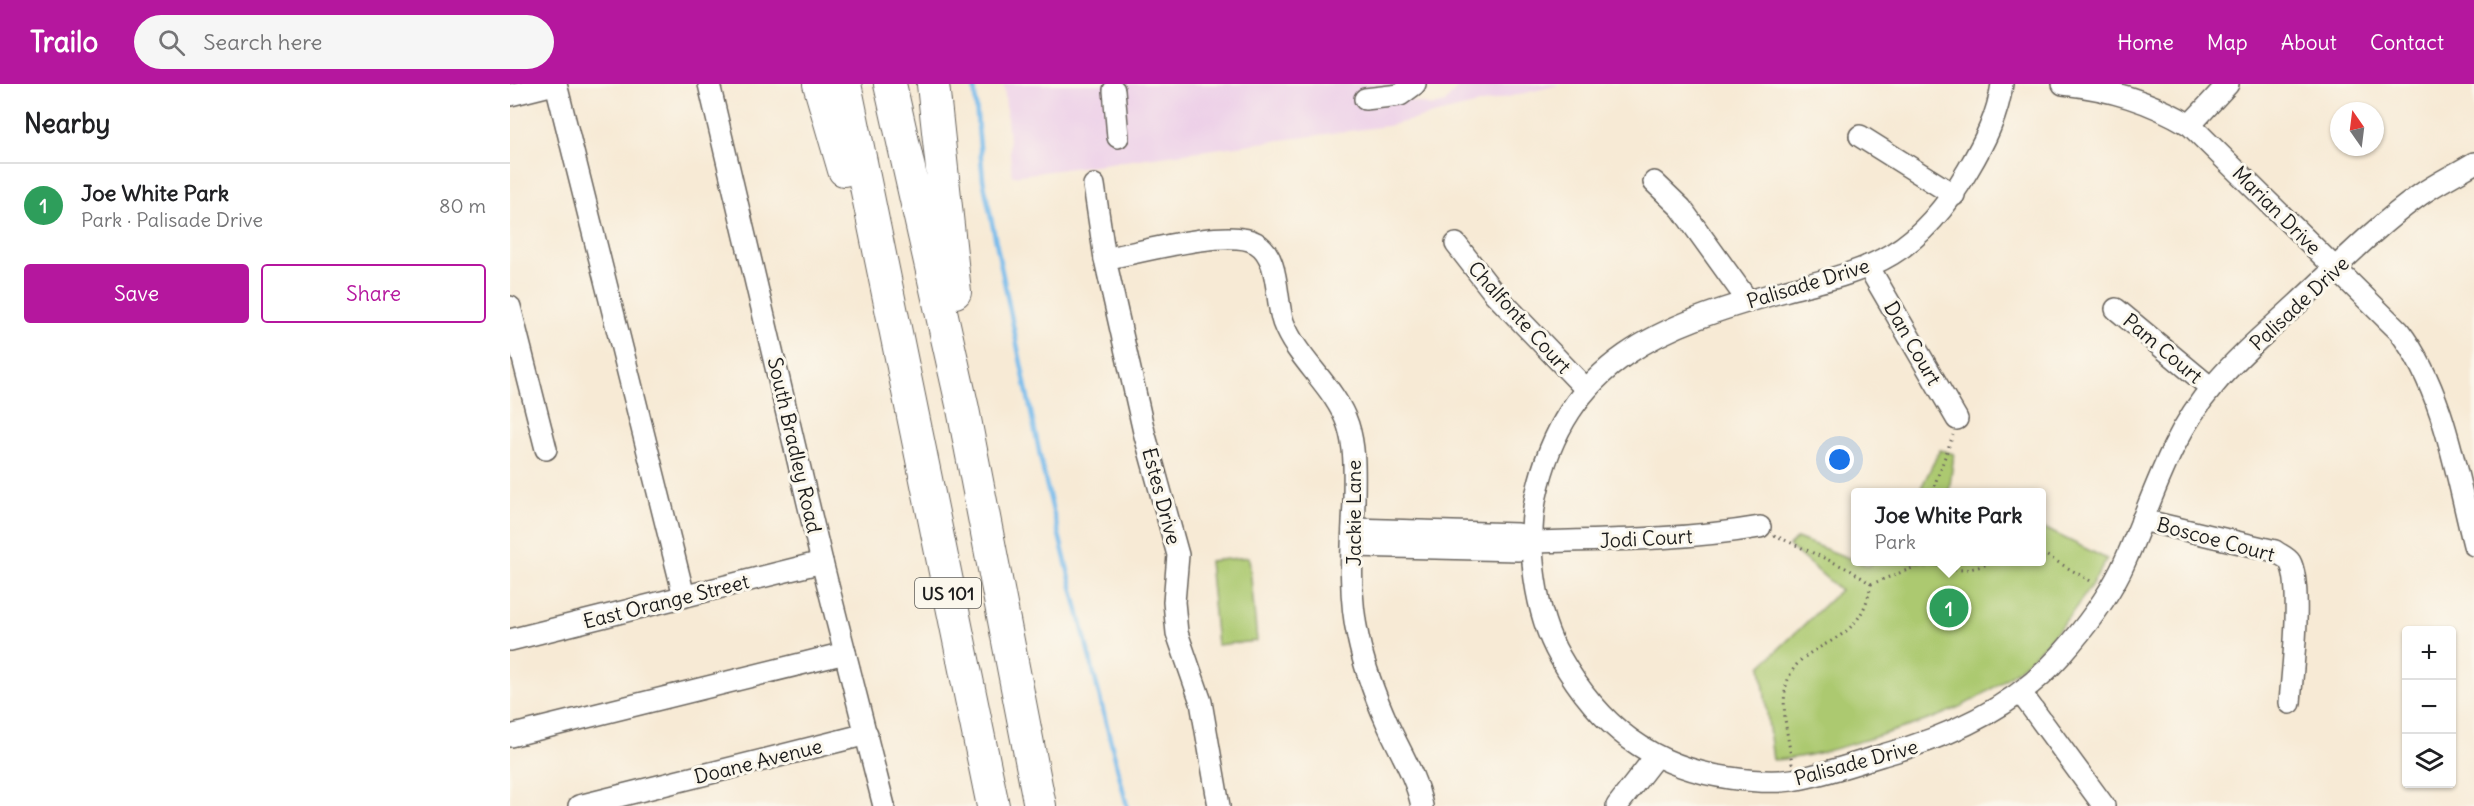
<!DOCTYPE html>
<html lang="en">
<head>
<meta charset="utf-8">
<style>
	body { margin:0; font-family:Delius,sans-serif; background:#f6f6f6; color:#202124 }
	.controls { position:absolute; right:18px; bottom:18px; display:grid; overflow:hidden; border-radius:6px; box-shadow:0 2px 4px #0004 }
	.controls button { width:54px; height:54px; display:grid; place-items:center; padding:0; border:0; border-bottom:2px solid #e0e0e0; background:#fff; color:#202124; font:30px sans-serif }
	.compass { position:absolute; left:1820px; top:18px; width:54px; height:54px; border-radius:50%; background:#fff; box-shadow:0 2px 4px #0004; rotate:346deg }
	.you { position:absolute; left:1330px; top:376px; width:21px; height:21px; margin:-15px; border:4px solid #fff; border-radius:50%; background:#1a73e8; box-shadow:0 0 0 9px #1a73e833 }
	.badge { display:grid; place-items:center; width:39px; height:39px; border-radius:50%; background:#b5179e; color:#fff; font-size:20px; font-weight:700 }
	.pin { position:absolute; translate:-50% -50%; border:3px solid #fff; box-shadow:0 2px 6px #0006 }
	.popup { position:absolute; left:1341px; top:404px; width:195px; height:78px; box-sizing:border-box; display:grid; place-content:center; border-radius:6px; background:#fff; filter:drop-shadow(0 2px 4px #0005); font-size:20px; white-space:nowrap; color:#757577 }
	.popup b { font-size:22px; color:#202124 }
	.popup::after { content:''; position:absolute; left:50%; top:100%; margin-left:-12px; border:12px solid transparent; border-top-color:#fff }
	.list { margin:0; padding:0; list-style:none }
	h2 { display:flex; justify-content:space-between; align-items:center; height:78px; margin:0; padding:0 24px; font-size:26px }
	h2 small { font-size:20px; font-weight:400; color:#757577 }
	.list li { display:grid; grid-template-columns:39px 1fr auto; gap:18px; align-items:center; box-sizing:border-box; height:84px; padding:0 24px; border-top:2px solid #e0e0e0 }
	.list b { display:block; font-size:22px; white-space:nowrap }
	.list p { margin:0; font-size:20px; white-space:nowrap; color:#757577 }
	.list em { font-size:20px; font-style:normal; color:#757577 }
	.actions { display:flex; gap:12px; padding:18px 24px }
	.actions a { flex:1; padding:14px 0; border:2px solid #b5179e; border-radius:6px; text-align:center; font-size:21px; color:#b5179e }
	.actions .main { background:#b5179e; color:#fff }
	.icon { flex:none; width:33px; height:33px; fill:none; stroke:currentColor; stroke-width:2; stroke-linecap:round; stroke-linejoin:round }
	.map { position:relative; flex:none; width:1964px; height:722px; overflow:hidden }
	header { display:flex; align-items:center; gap:36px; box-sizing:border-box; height:84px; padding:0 30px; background:#b5179e; color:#fff }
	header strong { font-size:28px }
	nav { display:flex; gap:33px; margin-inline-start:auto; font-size:21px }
	.search { width:420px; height:54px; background:#f6f6f6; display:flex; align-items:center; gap:15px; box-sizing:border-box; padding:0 21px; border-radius:33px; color:#757577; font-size:22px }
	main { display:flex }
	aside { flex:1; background:#fff }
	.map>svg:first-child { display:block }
</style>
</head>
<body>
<header>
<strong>Trailo</strong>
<div class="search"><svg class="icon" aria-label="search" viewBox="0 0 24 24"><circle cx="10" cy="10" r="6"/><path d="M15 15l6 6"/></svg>Search here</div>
<nav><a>Home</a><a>Map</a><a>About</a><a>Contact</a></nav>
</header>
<main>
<aside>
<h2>Nearby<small></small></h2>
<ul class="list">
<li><span class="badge" style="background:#2e9e5b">1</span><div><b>Joe White Park</b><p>Park · Palisade Drive</p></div><em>80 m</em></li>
</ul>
<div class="actions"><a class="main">Save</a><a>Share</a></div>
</aside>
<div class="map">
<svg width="1964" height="722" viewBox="0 0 1964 722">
	<rect width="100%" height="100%" fill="#fbf7ec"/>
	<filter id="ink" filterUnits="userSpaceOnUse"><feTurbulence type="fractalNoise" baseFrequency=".0167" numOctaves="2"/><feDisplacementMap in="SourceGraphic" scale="12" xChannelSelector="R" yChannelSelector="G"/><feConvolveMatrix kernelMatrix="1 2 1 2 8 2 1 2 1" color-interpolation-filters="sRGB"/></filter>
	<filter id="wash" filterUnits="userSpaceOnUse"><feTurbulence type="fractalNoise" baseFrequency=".008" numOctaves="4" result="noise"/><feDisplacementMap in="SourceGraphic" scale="24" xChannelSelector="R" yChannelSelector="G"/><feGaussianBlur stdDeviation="1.35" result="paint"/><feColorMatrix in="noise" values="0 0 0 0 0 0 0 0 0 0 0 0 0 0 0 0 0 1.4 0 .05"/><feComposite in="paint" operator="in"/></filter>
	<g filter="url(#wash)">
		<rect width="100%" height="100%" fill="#f7ead5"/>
		<polygon fill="#edd0e8" points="494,0 889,0 894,11 901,17 922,22 935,19 950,0 1052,0 877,42 502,92"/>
		<g fill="#acc96f" stroke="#647246" stroke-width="1.5">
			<polygon points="1430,366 1444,370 1439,408 1409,408"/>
			<path d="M1532,443l65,32c-39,70 -95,130 -171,158 -20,8 -41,13 -61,20 -34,10 -67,21 -102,23l-12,-94 79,-76 -51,-44 8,-8 72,28 4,-4h169z"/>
			<polygon points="739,473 747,557 707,561 699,477"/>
		</g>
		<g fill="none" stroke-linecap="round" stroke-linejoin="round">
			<polyline stroke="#75baeb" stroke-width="4.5" points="464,0 473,95 534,391 617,722"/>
		</g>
	</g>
	<g filter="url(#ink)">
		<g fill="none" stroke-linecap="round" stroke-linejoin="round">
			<defs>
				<g id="minor">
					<polyline points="46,0 174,512"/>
					<polyline points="199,0 312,478 374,722"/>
					<path d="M1492,0c-4,31 -18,59 -34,86 -19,33 -43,64 -76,84 -33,20 -71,27 -108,37 -122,34 -218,68 -248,205 -10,48 -1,118 24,161 39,69 91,110 170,121 21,3 42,5 62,2 31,-5 61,-16 91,-25 66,-18 132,-48 178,-100 23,-26 45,-55 60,-85 30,-63 46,-131 93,-185 24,-29 54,-54 82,-80 40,-37 79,-78 124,-110 17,-12 36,-21 54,-32"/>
					<path d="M1553,0c47,5 87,17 127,41l209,206c45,59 57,143 75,214"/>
					<polyline points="604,6 608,53"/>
					<polyline points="0,11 44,0"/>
					<polyline points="855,15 890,11 905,0"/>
					<polyline points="1680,41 1718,0"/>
					<polyline points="1350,52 1444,111"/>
					<polyline points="1144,98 1171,124 1238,217"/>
					<polyline points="584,101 595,175 634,348 668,471 664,518 667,549 691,618 709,722"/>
					<polyline points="946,160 984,209 1075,304"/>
					<path d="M595,175c32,-6 125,-32 151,-16 24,14 19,55 27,79 14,38 52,64 65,103 8,25 6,51 6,77 -2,44 -6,91 4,135 6,29 17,59 29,86 12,27 29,53 35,83"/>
					<polyline points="1358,182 1447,335"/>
					<polyline points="0,223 36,365"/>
					<polyline points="1606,225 1701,304"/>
					<path d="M1632,436l133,31c5,4 12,6 15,11 13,23 2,112 0,141"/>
					<polyline points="843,445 1008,450 1021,458"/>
					<path d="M843,462l165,4 13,-8c77,-2 153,-2 229,-15"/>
					<polyline points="0,556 312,478"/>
					<polyline points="1511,609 1594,722"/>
					<polyline points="0,652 335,569"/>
					<polyline points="69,722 357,650"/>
					<polyline points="1107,722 1145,673"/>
				</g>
				<g id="highway">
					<polyline points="309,0 334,86"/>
					<polyline points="335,0 483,722"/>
					<polyline points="380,0 453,325 530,722"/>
					<polyline points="423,0 445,208"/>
				</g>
			</defs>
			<use href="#minor" stroke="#69645d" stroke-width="24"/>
			<use href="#highway" stroke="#69645d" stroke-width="34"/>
			<g stroke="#69645d" stroke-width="3" stroke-dasharray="1.5 4.5" stroke-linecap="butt">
				<polyline points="1422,408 1443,351"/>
				<polyline points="1264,451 1340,486 1361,500"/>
				<polyline points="1532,469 1584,499"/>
				<path d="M1422,478c19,13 40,8 61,0"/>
				<polyline points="1361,500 1418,478"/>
				<path d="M1282,680c-3,-26 -14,-62 -3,-87 18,-41 71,-26 82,-93"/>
			</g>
			<use href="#minor" stroke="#fff" stroke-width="21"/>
			<use href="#highway" stroke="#fff" stroke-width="32"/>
		</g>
	</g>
	<g text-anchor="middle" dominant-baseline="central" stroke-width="6" stroke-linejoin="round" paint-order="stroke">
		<rect fill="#fbf7ec" stroke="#5f5e5a" stroke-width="1.5" x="405" y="494" width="66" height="30" rx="4.5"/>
		<g font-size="18" font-weight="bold" fill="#1c1c1c">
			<text x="438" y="509">US 101</text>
		</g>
		<g font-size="20" fill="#1c1c1c" stroke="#fbf7ec">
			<text transform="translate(1767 126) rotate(45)">Marian Drive</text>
			<text transform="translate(1298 199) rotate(-17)">Palisade Drive</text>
			<text transform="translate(1789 219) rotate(-43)">Palisade Drive</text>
			<text transform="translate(1010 233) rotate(48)">Chalfonte Court</text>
			<text transform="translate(1403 259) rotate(60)">Dan Court</text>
			<text transform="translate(1653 264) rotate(40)">Pam Court</text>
			<text transform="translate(285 361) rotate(77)">South Bradley Road</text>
			<text transform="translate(652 412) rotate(75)">Estes Drive</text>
			<text transform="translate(843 429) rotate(-90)">Jackie Lane</text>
			<text transform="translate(1136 454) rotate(-3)">Jodi Court</text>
			<text transform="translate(1706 455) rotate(15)">Boscoe Court</text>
			<text transform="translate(156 517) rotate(-14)">East Orange Street</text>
			<text transform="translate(248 677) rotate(-14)">Doane Avenue</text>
			<text transform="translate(1346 678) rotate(-15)">Palisade Drive</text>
		</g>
	</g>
</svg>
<div class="controls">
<button>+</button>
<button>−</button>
<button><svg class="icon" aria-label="layers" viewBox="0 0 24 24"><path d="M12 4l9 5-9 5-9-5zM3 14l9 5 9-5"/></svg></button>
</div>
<svg class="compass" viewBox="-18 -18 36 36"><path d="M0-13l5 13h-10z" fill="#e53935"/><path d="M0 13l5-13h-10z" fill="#757577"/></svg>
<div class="you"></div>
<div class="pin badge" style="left:1439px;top:524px;background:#2e9e5b">1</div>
<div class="popup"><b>Joe White Park</b>Park</div>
</div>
</main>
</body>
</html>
